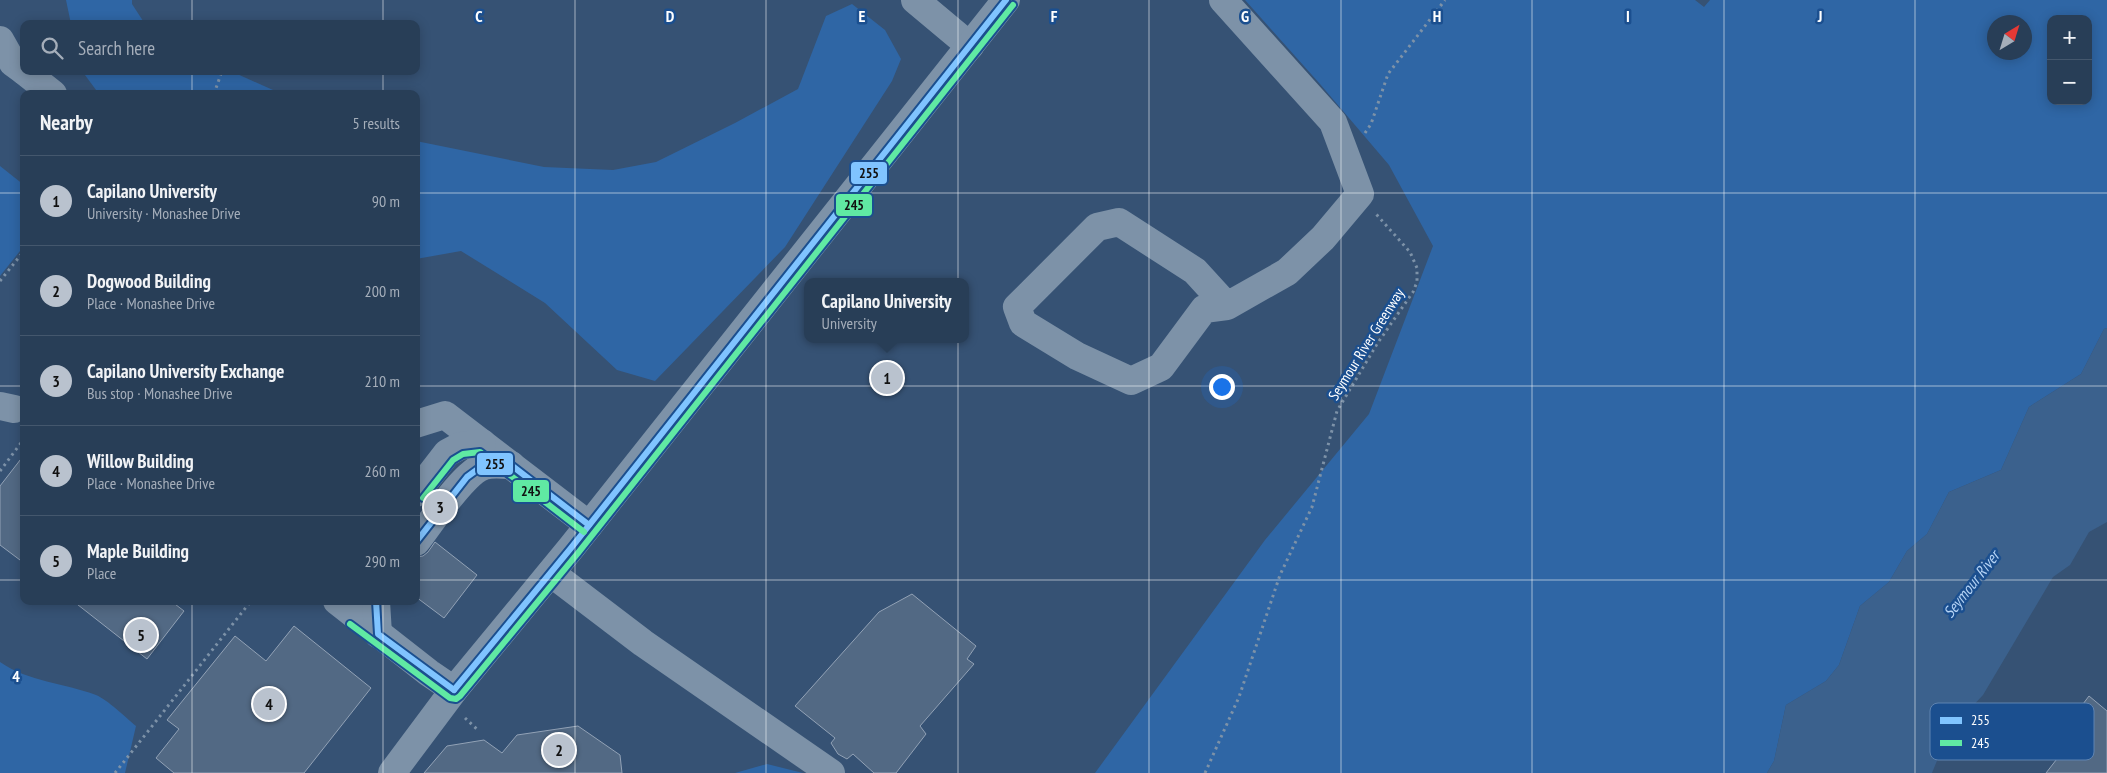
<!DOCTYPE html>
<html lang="en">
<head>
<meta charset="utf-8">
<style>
	body { margin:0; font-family:"PT Sans Narrow",sans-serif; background:#30455d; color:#f1f3f6 }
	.controls { position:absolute; right:15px; top:15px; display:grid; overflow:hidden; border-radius:10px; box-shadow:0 2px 12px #0003 }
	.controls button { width:45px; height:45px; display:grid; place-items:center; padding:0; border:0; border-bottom:1px solid #44576d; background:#283e57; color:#f1f3f6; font:25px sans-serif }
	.compass { position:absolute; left:1987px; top:15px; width:45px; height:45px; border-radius:50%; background:#283e57; box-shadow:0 2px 12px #0003; rotate:38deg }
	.you { position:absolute; left:1221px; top:386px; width:18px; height:18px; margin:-12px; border:4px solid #fff; border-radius:50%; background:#1a73e8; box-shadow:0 0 0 8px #1a73e833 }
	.badge { display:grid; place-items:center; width:32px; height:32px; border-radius:50%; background:#b9c2ce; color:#111; font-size:16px; font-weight:700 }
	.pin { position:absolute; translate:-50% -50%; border:2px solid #fff; box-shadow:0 1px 5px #0006 }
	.popup { position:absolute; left:804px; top:278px; width:165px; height:65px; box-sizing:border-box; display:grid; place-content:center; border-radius:10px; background:#283e57; filter:drop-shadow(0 1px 4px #0005); font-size:16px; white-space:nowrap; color:#a5aeba }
	.popup b { font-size:19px; color:#f1f3f6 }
	.popup::after { content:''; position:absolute; left:50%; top:100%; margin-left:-10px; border:10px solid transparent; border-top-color:#283e57 }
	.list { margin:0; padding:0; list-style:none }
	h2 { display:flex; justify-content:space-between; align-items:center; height:65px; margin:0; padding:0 20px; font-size:21px }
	h2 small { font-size:16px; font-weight:400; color:#a5aeba }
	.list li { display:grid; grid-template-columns:32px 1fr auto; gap:15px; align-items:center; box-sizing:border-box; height:90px; padding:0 20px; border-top:1px solid #44576d }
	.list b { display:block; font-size:19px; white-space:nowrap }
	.list p { margin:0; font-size:16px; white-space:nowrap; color:#a5aeba }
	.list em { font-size:16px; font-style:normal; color:#a5aeba }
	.icon { flex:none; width:28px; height:28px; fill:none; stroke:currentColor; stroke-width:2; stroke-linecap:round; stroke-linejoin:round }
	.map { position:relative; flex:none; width:2107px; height:773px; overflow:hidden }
	.search { position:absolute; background:#283e57; box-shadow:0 2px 12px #0003; left:20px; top:20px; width:400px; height:55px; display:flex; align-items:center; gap:12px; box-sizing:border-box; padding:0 18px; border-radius:10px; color:#a5aeba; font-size:19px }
	.panel { position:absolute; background:#283e57; box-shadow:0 2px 12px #0003; left:20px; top:90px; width:400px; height:515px; border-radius:10px }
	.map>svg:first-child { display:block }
</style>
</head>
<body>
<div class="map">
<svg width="2107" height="773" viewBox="0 0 2107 773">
	<rect width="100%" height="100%" fill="#365274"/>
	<g fill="#2f66a5" fill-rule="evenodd">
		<polygon points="66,0 132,0 132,4 145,24 71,24"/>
		<path d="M1245,0h450l9,7 6,-7h397v328l-3,1 -23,45 -52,33 -28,63 -52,22 -22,42 -20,17 -18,31 -29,24 -21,59 -13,16 -40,24 -12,56 -7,12h-672l170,-233 104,-126 64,-168 -44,-81 -69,-81zM2051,19h37v82h-37zM1994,22h30v30h-30z"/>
		<polygon points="852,4 885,30 901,59 892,81 785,247 655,381 617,370 545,303 461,251 416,259 416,141 544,167 613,170 656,162 735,123 798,89 826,16"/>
		<polygon points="82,71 218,71 235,73 282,94 99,94"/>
		<polygon points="0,166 24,185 24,246 0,276"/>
		<path d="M0,662c29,20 64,21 96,33 12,5 29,22 40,31l-11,47h-125z"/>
		<polygon points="767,764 803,773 735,773"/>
	</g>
	<polygon fill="#3b618d" points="2107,328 2107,522 2089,532 2070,565 2053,577 1983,695 1949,731 1932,773 1767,773 1774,761 1786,705 1826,681 1839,665 1860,606 1889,582 1907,551 1927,534 1949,492 2001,470 2029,407 2081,374 2104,329"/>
	<g fill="#526984" stroke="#92a2b6">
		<polygon points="24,455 24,563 0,545 0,486"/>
		<polygon points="435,542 477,575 444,618 416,597 416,557 423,556 428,552"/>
		<polygon points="912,594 976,646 967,659 974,664 920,726 926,734 896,773 874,773 853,754 847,759 838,754 831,743 835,738 795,706 879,612"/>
		<polygon points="73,601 171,601 184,611 147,659"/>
		<polygon points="294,626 371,688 304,773 174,773 156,758 179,729 167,720 235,636 266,661"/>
		<polygon points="2089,696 2107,711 2107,773 2046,773 2081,728 2071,720"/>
		<polygon points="578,726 620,755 622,773 424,773 447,746 484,740 502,753 517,735"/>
	</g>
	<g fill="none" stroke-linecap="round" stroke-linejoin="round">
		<g stroke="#7d92a8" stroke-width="3" stroke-dasharray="2.5 4" stroke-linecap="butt">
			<polyline points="214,94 222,71"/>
			<polyline points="1365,133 1371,124 1388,74 1445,0"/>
			<polyline points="0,281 24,251"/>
			<polyline points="0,471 24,439"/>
			<polyline points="465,718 479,731"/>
			<polyline points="115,773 251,601"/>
			<polyline points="1205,773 1239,697 1280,575 1312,507 1337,411 1377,344 1413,292 1417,282 1417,268 1410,252 1376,214"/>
		</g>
		<g stroke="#7d92a8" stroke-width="28">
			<polyline points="915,0 970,46"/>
			<polyline points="1223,0 1333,122 1360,194 1323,238 1287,272 1227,306 1204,309 1161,367 1131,381 1077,356 1023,323 1017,307 1097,227 1119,222 1195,271 1227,306"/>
			<polyline points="0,40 13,63 24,71"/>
			<polyline points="24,71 53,94"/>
			<polyline points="0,406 14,409"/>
			<polyline points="416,424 445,415 589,525"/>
			<polyline points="416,493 447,453 460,446 482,443"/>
			<path d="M416,542c14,-18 48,-70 68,-76 9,-3 18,-1 27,-1"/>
			<polyline points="551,573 643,643 831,773"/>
			<polyline points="337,601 429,673 454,690"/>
			<polyline points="376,601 378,634"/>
			<polyline points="392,773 454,690 571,548 1006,0"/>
		</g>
		<defs>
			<g id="bus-1">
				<polyline points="416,542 467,477 482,466 494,464 511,465 589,525"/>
				<polyline points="376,601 378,634 454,690"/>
				<polyline points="454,690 571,548 1006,0"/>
			</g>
			<g id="bus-2">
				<polyline points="423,498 453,460 463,454 480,452 584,532"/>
				<polyline points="350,624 450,698 456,699 460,696 578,553 1013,5"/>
			</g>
		</defs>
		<use href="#bus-1" stroke="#1b4f8f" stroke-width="10"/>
		<use href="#bus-2" stroke="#1b4f8f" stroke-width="10"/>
		<use href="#bus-1" stroke="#80c4ff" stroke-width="6"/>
		<use href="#bus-2" stroke="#60e9a3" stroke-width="6"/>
	</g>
	<path fill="none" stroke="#fff" stroke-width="1" stroke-opacity="0.55" d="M192,0v24M383,0v24M575,0v773M766,0v773M958,0v773M1149,0v773M1341,0v773M1532,0v773M1724,0v773M1915,0v773M192,71v23M383,71v23M0,193h24M416,193h1691M0,386h24M416,386h1691M0,580h24M416,580h1691M192,601v172M383,601v172"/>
	<g text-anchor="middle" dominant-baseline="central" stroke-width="5" stroke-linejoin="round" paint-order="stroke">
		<g font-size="15" fill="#fff" stroke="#1b4f8f">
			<text transform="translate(1366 344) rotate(-58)">Seymour River Greenway</text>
		</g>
		<g font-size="16" font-style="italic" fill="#b5d3f5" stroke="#1b4f8f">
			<text transform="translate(1971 584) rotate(-52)">Seymour River</text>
		</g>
	</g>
	<rect x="1930" y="703" width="164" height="57" rx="8" fill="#1b4f8f" stroke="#5f84b1" stroke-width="1"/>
	<rect x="1940" y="717" width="22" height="7" fill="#80c4ff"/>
	<rect x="1940" y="740" width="22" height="6" fill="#60e9a3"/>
	<g font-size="14" fill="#fff">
		<text x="1971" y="725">255</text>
		<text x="1971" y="748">245</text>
	</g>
	<g font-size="16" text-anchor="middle" font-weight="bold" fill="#fff" stroke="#1b4f8f" stroke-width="5" stroke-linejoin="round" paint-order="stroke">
		<text x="479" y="22">C</text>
		<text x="670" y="22">D</text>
		<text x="862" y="22">E</text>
		<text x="1054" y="22">F</text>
		<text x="1245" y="22">G</text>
		<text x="1437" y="22">H</text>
		<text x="1628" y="22">I</text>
		<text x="1820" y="22">J</text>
		<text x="16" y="682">4</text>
	</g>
	<g stroke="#1b4f8f" stroke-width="2">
		<rect x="850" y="161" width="38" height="24" rx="5" fill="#80c4ff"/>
		<rect x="835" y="193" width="38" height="24" rx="5" fill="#60e9a3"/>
		<rect x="476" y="452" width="38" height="24" rx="5" fill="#80c4ff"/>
		<rect x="512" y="479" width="38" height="24" rx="5" fill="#60e9a3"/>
	</g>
	<g font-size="14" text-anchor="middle" font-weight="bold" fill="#111">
		<text x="869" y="178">255</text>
		<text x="854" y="210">245</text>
		<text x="495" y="469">255</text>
		<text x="531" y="496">245</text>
	</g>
</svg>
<div class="controls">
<button>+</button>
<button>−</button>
</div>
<svg class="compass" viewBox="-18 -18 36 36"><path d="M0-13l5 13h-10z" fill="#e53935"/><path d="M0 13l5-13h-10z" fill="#a5aeba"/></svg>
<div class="you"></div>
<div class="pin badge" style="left:887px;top:378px">1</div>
<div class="popup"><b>Capilano University</b>University</div>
<div class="pin badge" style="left:559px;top:750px">2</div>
<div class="pin badge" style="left:440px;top:507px">3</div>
<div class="pin badge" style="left:269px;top:704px">4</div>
<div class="pin badge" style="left:141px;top:635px">5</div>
<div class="search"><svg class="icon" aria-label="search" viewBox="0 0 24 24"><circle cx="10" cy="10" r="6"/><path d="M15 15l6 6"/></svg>Search here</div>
<section class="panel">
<h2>Nearby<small>5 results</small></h2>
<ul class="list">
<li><span class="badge">1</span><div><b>Capilano University</b><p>University · Monashee Drive</p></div><em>90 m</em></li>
<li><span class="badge">2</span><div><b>Dogwood Building</b><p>Place · Monashee Drive</p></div><em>200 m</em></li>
<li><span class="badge">3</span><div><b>Capilano University Exchange</b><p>Bus stop · Monashee Drive</p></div><em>210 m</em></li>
<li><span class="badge">4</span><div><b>Willow Building</b><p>Place · Monashee Drive</p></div><em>260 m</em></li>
<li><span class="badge">5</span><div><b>Maple Building</b><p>Place</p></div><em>290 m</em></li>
</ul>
</section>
</div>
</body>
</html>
